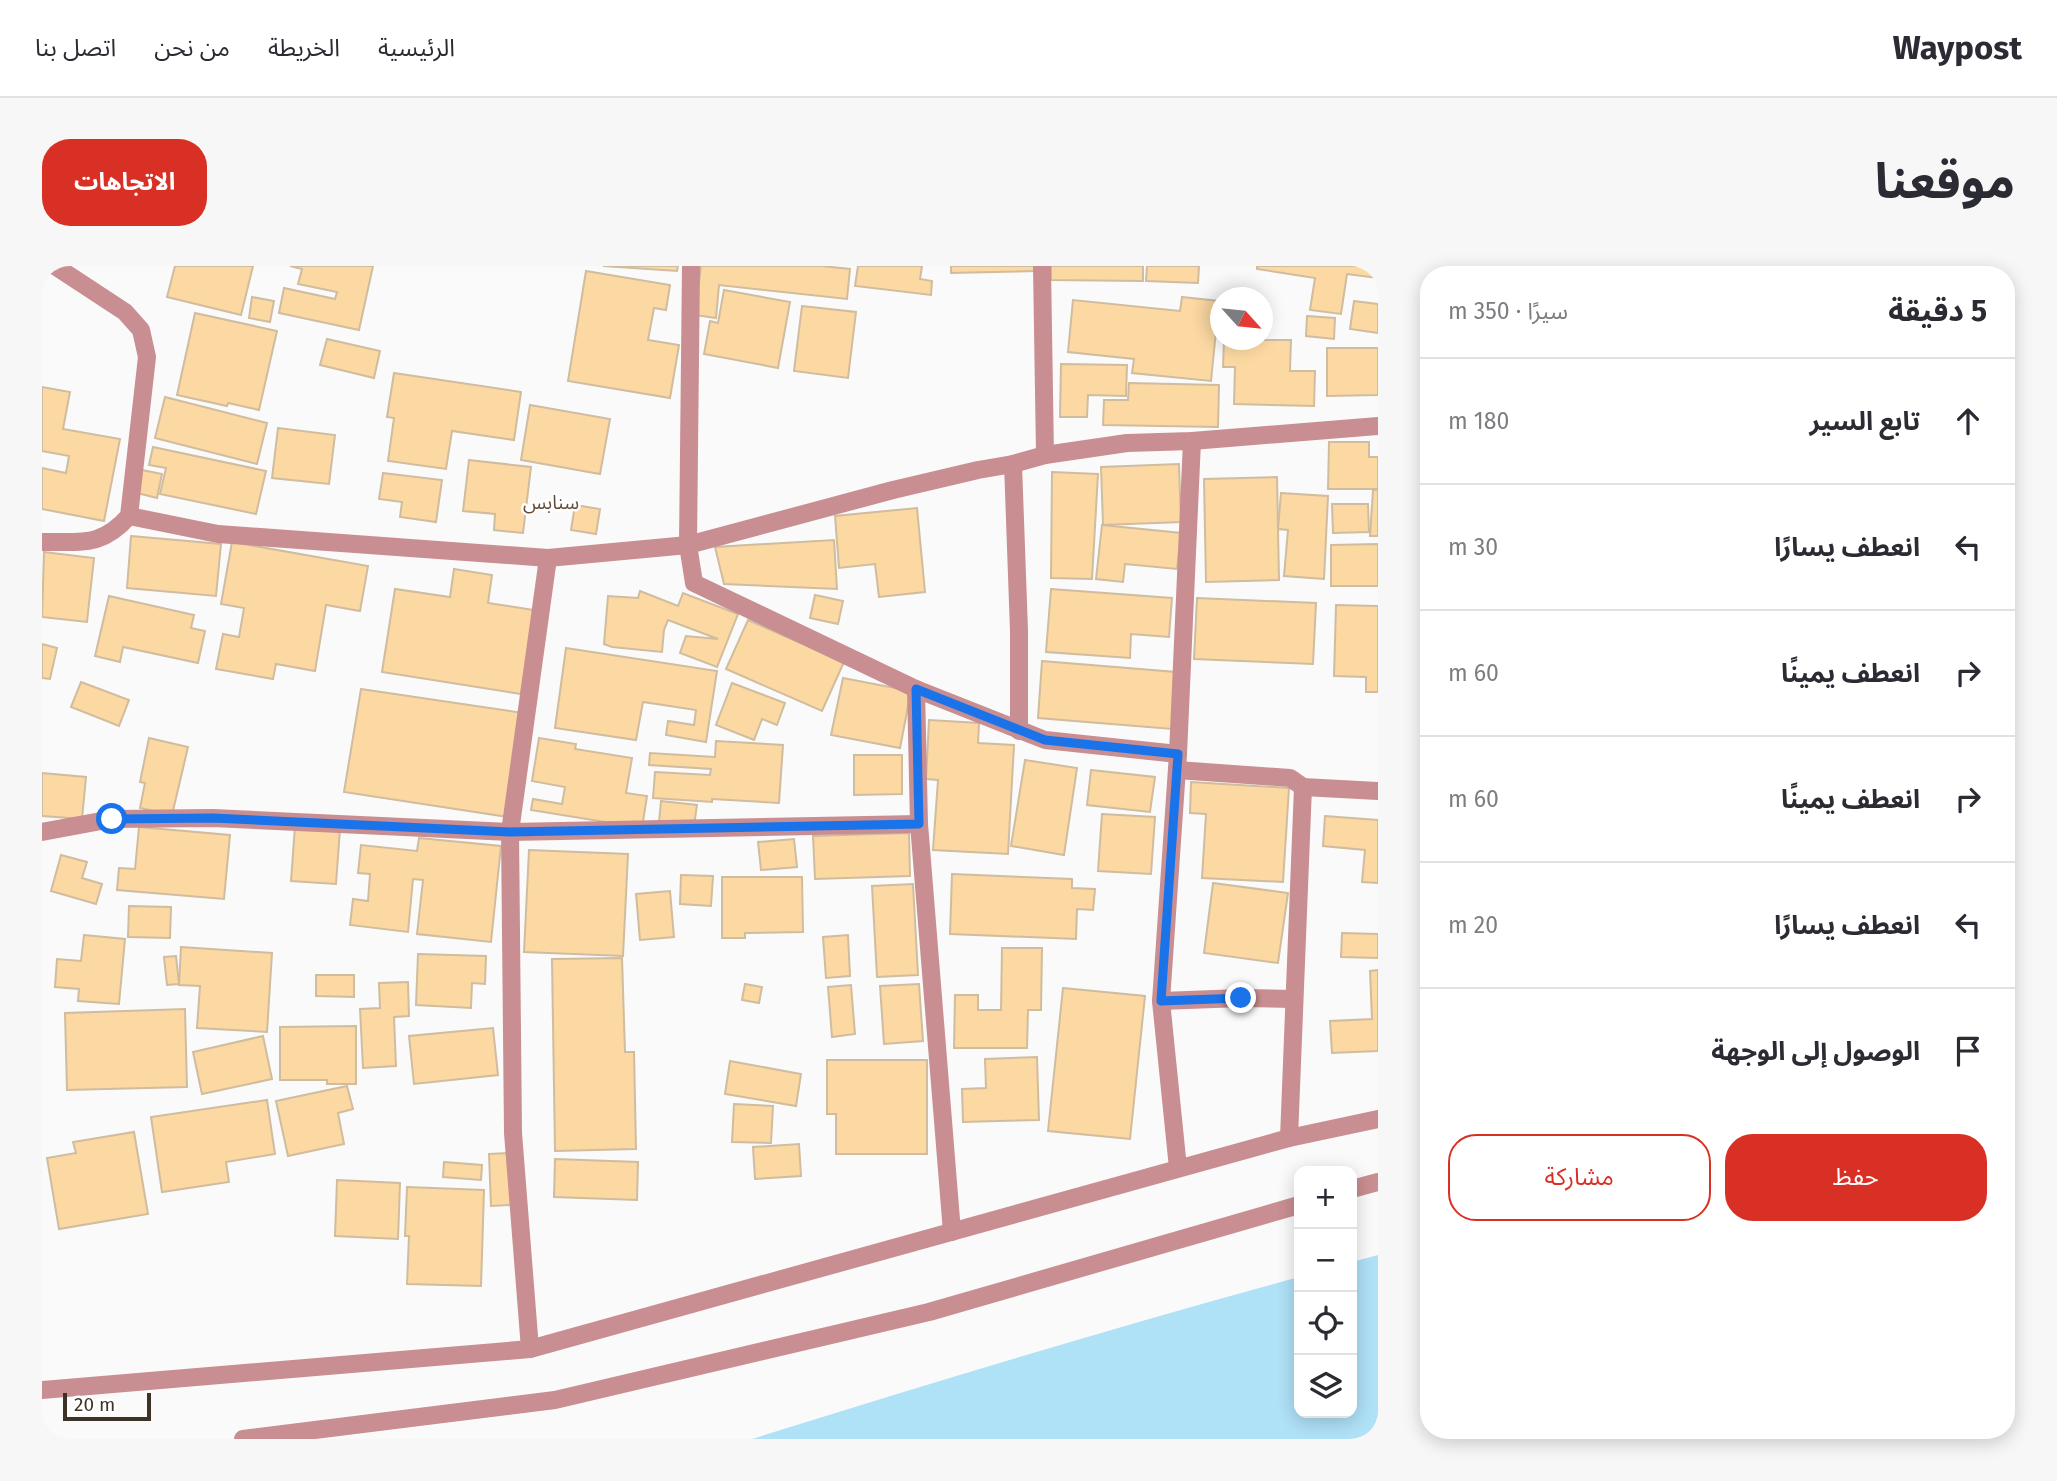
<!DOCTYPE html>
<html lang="ar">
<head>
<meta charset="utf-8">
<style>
	body { margin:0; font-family:"Fira Sans","Noto Sans Arabic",sans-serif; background:#f7f7f7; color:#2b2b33; direction:rtl }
	.controls { position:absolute; right:21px; bottom:21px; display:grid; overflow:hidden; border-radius:14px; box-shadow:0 4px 18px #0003 }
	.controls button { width:63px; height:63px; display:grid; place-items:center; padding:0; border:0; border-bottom:2px solid #e1e1e2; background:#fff; color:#2b2b33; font:35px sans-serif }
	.compass { position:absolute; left:1168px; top:21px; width:63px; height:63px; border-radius:50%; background:#fff; box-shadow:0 4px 18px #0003; rotate:117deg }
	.scale { position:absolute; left:21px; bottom:18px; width:88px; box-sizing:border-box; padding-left:7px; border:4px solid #3d3228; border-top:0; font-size:19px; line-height:24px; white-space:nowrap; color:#3d3228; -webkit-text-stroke:5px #fff; paint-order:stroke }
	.stop { position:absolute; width:21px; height:21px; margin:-16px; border:5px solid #1a73e8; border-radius:50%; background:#fff }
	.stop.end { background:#1a73e8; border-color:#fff; box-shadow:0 2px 7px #0008 }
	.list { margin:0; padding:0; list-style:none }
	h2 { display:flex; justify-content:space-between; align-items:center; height:91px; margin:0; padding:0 28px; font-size:30px }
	h2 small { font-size:23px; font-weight:400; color:#7c7c81 }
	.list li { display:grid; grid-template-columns:46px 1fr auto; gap:21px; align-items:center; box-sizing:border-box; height:126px; padding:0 28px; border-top:2px solid #e1e1e2 }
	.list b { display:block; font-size:26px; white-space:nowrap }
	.list em { font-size:23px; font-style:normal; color:#7c7c81 }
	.actions { display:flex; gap:14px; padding:21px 28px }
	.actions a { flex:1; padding:16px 0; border:2px solid #d93025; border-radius:28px; text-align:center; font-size:24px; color:#d93025 }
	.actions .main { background:#d93025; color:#fff }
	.icon { flex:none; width:38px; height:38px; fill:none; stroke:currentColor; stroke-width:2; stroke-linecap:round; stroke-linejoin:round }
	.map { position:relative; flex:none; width:1336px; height:1173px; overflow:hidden; direction:ltr; border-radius:28px }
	header { display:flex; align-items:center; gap:42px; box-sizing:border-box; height:98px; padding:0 35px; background:#fff; border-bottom:2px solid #e1e1e2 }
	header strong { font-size:33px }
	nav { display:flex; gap:38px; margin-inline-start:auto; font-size:24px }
	.intro { display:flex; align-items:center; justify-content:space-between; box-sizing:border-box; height:168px; padding:0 42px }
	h1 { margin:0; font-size:49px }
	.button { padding:18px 32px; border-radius:28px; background:#d93025; color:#fff; font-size:24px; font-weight:700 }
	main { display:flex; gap:42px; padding:0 42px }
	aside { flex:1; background:#fff; border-radius:28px; box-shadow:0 4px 18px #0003 }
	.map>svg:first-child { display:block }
</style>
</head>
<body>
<header>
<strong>Waypost</strong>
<nav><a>الرئيسية</a><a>الخريطة</a><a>من نحن</a><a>اتصل بنا</a></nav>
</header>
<div class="intro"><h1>موقعنا</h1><a class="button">الاتجاهات</a></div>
<main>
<aside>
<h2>5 دقيقة<small>سيرًا · 350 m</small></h2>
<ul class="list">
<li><svg class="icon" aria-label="ahead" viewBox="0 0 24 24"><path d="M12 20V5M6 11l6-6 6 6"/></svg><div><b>تابع السير</b></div><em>180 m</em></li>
<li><svg class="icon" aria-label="left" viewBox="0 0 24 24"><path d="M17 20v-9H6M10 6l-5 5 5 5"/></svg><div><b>انعطف يسارًا</b></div><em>30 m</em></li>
<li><svg class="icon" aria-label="right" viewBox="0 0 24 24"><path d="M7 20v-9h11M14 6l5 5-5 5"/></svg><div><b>انعطف يمينًا</b></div><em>60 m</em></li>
<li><svg class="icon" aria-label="right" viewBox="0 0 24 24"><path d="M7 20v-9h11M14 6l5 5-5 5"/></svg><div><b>انعطف يمينًا</b></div><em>60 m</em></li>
<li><svg class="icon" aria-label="left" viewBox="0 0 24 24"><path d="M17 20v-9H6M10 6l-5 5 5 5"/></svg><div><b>انعطف يسارًا</b></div><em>20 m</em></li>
<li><svg class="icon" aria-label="arrive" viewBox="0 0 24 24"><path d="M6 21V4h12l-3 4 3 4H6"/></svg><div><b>الوصول إلى الوجهة</b></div></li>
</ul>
<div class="actions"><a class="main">حفظ</a><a>مشاركة</a></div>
</aside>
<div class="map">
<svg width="1336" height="1173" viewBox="0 0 1336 1173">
	<rect width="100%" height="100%" fill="#fafafa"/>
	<path fill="#afe1f7" d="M1336,989v184h-626c181,-57 364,-112 547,-162v136h53v-151z"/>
	<g fill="#fcd8a2" stroke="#d0bc9e" stroke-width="2">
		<polygon points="133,0 211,0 199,49 125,31"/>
		<polygon points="248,0 331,0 317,64 237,47 242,22 293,33 295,26 256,18 260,3"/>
		<polygon points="561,0 636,0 635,5"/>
		<polygon points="659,0 780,0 808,3 805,33 677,19 674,52 653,49"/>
		<polygon points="816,0 880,0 878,13 890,15 889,29 813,20"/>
		<polygon points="909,0 995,0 995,5 909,7"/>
		<polygon points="1009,0 1101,0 1101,15 1009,14"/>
		<polygon points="1105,0 1157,0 1156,17 1104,15"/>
		<polygon points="1215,0 1336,0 1336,12 1305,8 1299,48 1268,44 1273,12 1215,3"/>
		<polygon points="544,5 628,19 624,44 612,42 606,74 637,79 628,132 526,115"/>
		<polygon points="682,24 748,36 736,102 662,88 668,55 676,57"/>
		<polygon points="210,31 232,35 228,56 207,52"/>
		<polygon points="1140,31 1177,35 1169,115 1090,107 1092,93 1026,86 1031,34 1138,45"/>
		<polygon points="1312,35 1336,38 1336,67 1308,63"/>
		<polygon points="760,40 814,46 806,112 752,105"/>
		<polygon points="153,47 235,65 217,144 186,137 185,140 135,129"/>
		<polygon points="1265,50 1293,52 1292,73 1264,70"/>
		<polygon points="285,73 338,85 332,112 278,99"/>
		<polygon points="1182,74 1249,74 1248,105 1273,105 1272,140 1192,138 1193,101 1181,101"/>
		<polygon points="1285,82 1336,82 1336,129 1285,130"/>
		<polygon points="1019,98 1085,99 1084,130 1046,129 1045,151 1018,151"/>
		<polygon points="352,107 479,126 472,174 410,165 404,203 346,195 352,152 345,151"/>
		<polygon points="1087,117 1177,119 1176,161 1061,159 1062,134 1086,134"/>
		<polygon points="0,121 28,126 21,163 78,173 62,255 0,243 0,202 24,207 27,190 0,185"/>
		<polygon points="123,131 225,157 215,198 113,172"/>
		<polygon points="488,139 568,153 558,208 479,194"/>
		<polygon points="236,162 293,169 287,218 230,212"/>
		<polygon points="1287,176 1327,176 1327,191 1336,191 1336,223 1286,223"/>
		<polygon points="111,181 224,205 214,248 118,228 124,202 107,199"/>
		<polygon points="427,194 489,201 481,267 452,264 453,248 421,245"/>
		<polygon points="1137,198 1139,256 1061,259 1059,201"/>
		<polygon points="100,204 120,208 115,232 95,227"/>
		<polygon points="1010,206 1056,208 1050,313 1009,312"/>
		<polygon points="341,207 400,214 394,256 358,251 360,236 337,233"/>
		<polygon points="1235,211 1237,314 1164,316 1162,213"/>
		<polygon points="1331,224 1336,224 1336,270 1328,270"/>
		<polygon points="1239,227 1286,230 1282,313 1242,310 1246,264 1236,263"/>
		<polygon points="1290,238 1326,238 1327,266 1291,267"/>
		<polygon points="533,239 558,243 554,268 529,264"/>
		<polygon points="875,242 883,326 837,331 833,298 797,302 793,250"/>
		<polygon points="1060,259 1139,267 1135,303 1083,298 1081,316 1054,313"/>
		<polygon points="89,270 179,278 174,330 85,322"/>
		<polygon points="792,274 795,323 682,318 673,281"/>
		<polygon points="190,276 326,300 318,345 284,339 273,405 234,398 231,413 174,403 181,368 197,371 202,342 179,338"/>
		<polygon points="1336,278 1336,320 1289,320 1289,279"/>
		<polygon points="2,286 52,292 45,356 0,351"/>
		<polygon points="412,303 450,309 446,337 492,344 479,428 340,406 353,323 408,331"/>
		<polygon points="1009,323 1130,332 1127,371 1089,368 1088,392 1004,386"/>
		<polygon points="598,325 636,340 641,327 696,348 675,401 638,387 644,370 676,373 626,354 622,364 620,386 570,381 562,378 566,330 596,332"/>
		<polygon points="773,329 801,335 796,358 768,352"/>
		<polygon points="67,330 152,349 149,362 163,365 156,397 81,381 78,396 53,390"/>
		<polygon points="1155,332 1274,337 1271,398 1152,393"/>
		<polygon points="1294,339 1336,340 1336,426 1324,426 1324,411 1292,410"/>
		<polygon points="706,354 802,396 780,445 684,403"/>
		<polygon points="0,378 15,382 8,413 0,412"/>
		<polygon points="524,382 675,405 664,476 624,469 626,455 652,459 654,444 601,436 594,474 513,462"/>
		<polygon points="1000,395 1134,406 1130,463 996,452"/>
		<polygon points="801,412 869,425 858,482 789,469"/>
		<polygon points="39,416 87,434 77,460 29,441"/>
		<polygon points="690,417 743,437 735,459 720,453 712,474 674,459"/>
		<polygon points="319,423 481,447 466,551 302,526"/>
		<polygon points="887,454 937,457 936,477 972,479 966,588 891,584 896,514 884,513"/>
		<polygon points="107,472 146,481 130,549 98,542 103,517 98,516"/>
		<polygon points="497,472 534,478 533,483 590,492 584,527 605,530 600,562 489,544 491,533 520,538 523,521 490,515"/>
		<polygon points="674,475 741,479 737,537 670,533 670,536 611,532 613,506 668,509 669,503 607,499 608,487 673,491"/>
		<polygon points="812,489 860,489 860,528 812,529"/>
		<polygon points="983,494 1035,502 1022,589 969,580"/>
		<polygon points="1049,504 1113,511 1108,546 1045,539"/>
		<polygon points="0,507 44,511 40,553 0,550"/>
		<polygon points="1149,516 1247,522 1241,616 1160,612 1164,548 1148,547"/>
		<polygon points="619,535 655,539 652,560 617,556"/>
		<polygon points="1060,548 1113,551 1109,608 1056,605"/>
		<polygon points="1283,550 1336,554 1336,617 1320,616 1323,584 1281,580"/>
		<polygon points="253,560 298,563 294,618 249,615"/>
		<polygon points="97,561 188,569 182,633 75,624 77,602 93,603"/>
		<polygon points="867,567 868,610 773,613 771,570"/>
		<polygon points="377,572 459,580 449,676 375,668 381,614 371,613 366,666 308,659 311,633 326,635 328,608 316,607 319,579 375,585"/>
		<polygon points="752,573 755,601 719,604 716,576"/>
		<polygon points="487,584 586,588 581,690 482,686"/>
		<polygon points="19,589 45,596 40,612 60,618 54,638 9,625"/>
		<polygon points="910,608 1030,613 1030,622 1053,623 1051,644 1035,643 1034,673 908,668"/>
		<polygon points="639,609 671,610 669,640 638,638"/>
		<polygon points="680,611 760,611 761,666 703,667 703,672 680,672"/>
		<polygon points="1171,617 1246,627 1236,697 1162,687"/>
		<polygon points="871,618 876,709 835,711 830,620"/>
		<polygon points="628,625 632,671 598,674 594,628"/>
		<polygon points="87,640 129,641 128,672 86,671"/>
		<polygon points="1300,667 1336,668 1336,692 1299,691"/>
		<polygon points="42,669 83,673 77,738 36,735 37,723 13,721 15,693 39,695"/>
		<polygon points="806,669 808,710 784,712 781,671"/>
		<polygon points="139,681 230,687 225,766 155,762 158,720 137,719"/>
		<polygon points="960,682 1000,682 999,744 986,744 985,782 912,782 913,729 936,729 936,744 959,744"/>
		<polygon points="376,688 444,690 443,718 430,717 429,742 374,739"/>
		<polygon points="134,690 137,718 125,719 122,691"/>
		<polygon points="580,692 583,786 592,786 594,883 513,885 510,693"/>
		<polygon points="1336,704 1336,785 1290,787 1288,755 1330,753 1328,705"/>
		<polygon points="274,709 312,709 312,731 274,730"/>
		<polygon points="366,716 367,750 352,751 354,800 321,802 318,743 338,742 337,717"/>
		<polygon points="703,718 720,721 717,737 700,734"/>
		<polygon points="877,718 881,775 842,778 838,720"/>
		<polygon points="809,719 813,768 790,771 786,721"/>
		<polygon points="1021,722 1103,730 1088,873 1006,865"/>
		<polygon points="143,743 145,821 25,824 23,747"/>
		<polygon points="314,760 314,818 285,818 285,814 238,814 238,761"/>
		<polygon points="451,762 456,809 372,818 367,770"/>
		<polygon points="221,770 230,813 160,828 151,786"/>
		<polygon points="995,791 997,854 921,856 920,823 944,822 943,793"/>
		<polygon points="785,794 885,794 885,888 794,888 794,848 785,848"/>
		<polygon points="688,795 759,808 754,840 683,828"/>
		<polygon points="305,820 311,843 296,847 302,878 246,890 234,835"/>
		<polygon points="225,834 233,888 184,896 187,916 120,926 109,851"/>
		<polygon points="692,838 731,840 729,877 690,876"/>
		<polygon points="92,866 106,948 17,963 5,892 34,887 31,876"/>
		<polygon points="757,878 759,910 713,913 711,881"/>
		<polygon points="466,887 469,939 449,940 447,888"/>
		<polygon points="513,893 596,896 595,934 512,931"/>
		<polygon points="402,896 440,899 439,914 401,911"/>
		<polygon points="295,914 358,917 356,973 293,970"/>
		<polygon points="365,921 442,924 439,1020 365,1018 367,970 363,970"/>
	</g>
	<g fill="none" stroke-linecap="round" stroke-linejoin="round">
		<g stroke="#c98e91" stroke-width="18">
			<polyline points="649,0 646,279 652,317 874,423 1003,474 1136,488"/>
			<polyline points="1000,0 1003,189"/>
			<polyline points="971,198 977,365 977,465"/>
			<polyline points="87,250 176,268 506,292 646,279 851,224 936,204 971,198 1003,189 1085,177 1150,175 1336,160"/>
			<path d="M0,276c38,-1 59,6 87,-26l18,-159 -6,-27 -16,-18 -70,-46"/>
			<polyline points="874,423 877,558 910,966"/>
			<polyline points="1135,504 1248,512 1261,521"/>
			<polyline points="0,566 70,553 171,552 468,566 877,558"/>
			<polyline points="1119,735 1199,732 1251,733"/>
			<polyline points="1247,872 1261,521 1336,525"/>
			<polyline points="1136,902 1119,735 1136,488 1150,175"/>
			<polyline points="1310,923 1336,916"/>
			<polyline points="488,1083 471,867 468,566 506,292"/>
			<polyline points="0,1124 488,1083 1247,872 1336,853"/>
			<polyline points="201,1173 513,1134 887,1046 1257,939"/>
		</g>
	</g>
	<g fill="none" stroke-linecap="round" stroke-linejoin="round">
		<polyline stroke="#1a73e8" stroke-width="9" points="70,553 171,552 468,566 877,558 874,423 1003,474 1136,488 1119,735 1199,732"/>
	</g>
	<g text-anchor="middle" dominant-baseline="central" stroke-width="5" stroke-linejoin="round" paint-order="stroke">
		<g font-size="19" fill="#644c36" stroke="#fff">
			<text x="509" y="236">سنابس</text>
		</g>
	</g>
</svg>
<div class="controls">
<button>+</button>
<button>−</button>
<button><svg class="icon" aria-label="locate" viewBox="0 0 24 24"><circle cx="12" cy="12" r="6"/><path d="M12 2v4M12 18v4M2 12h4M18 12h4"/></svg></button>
<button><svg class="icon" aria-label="layers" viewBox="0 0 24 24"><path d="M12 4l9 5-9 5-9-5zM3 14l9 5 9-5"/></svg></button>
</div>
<svg class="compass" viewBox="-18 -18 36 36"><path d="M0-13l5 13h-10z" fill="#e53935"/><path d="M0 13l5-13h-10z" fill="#7c7c81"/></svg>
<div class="scale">20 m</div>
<div class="stop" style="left:70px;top:553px"></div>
<div class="stop end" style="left:1199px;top:732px"></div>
</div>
</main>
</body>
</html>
